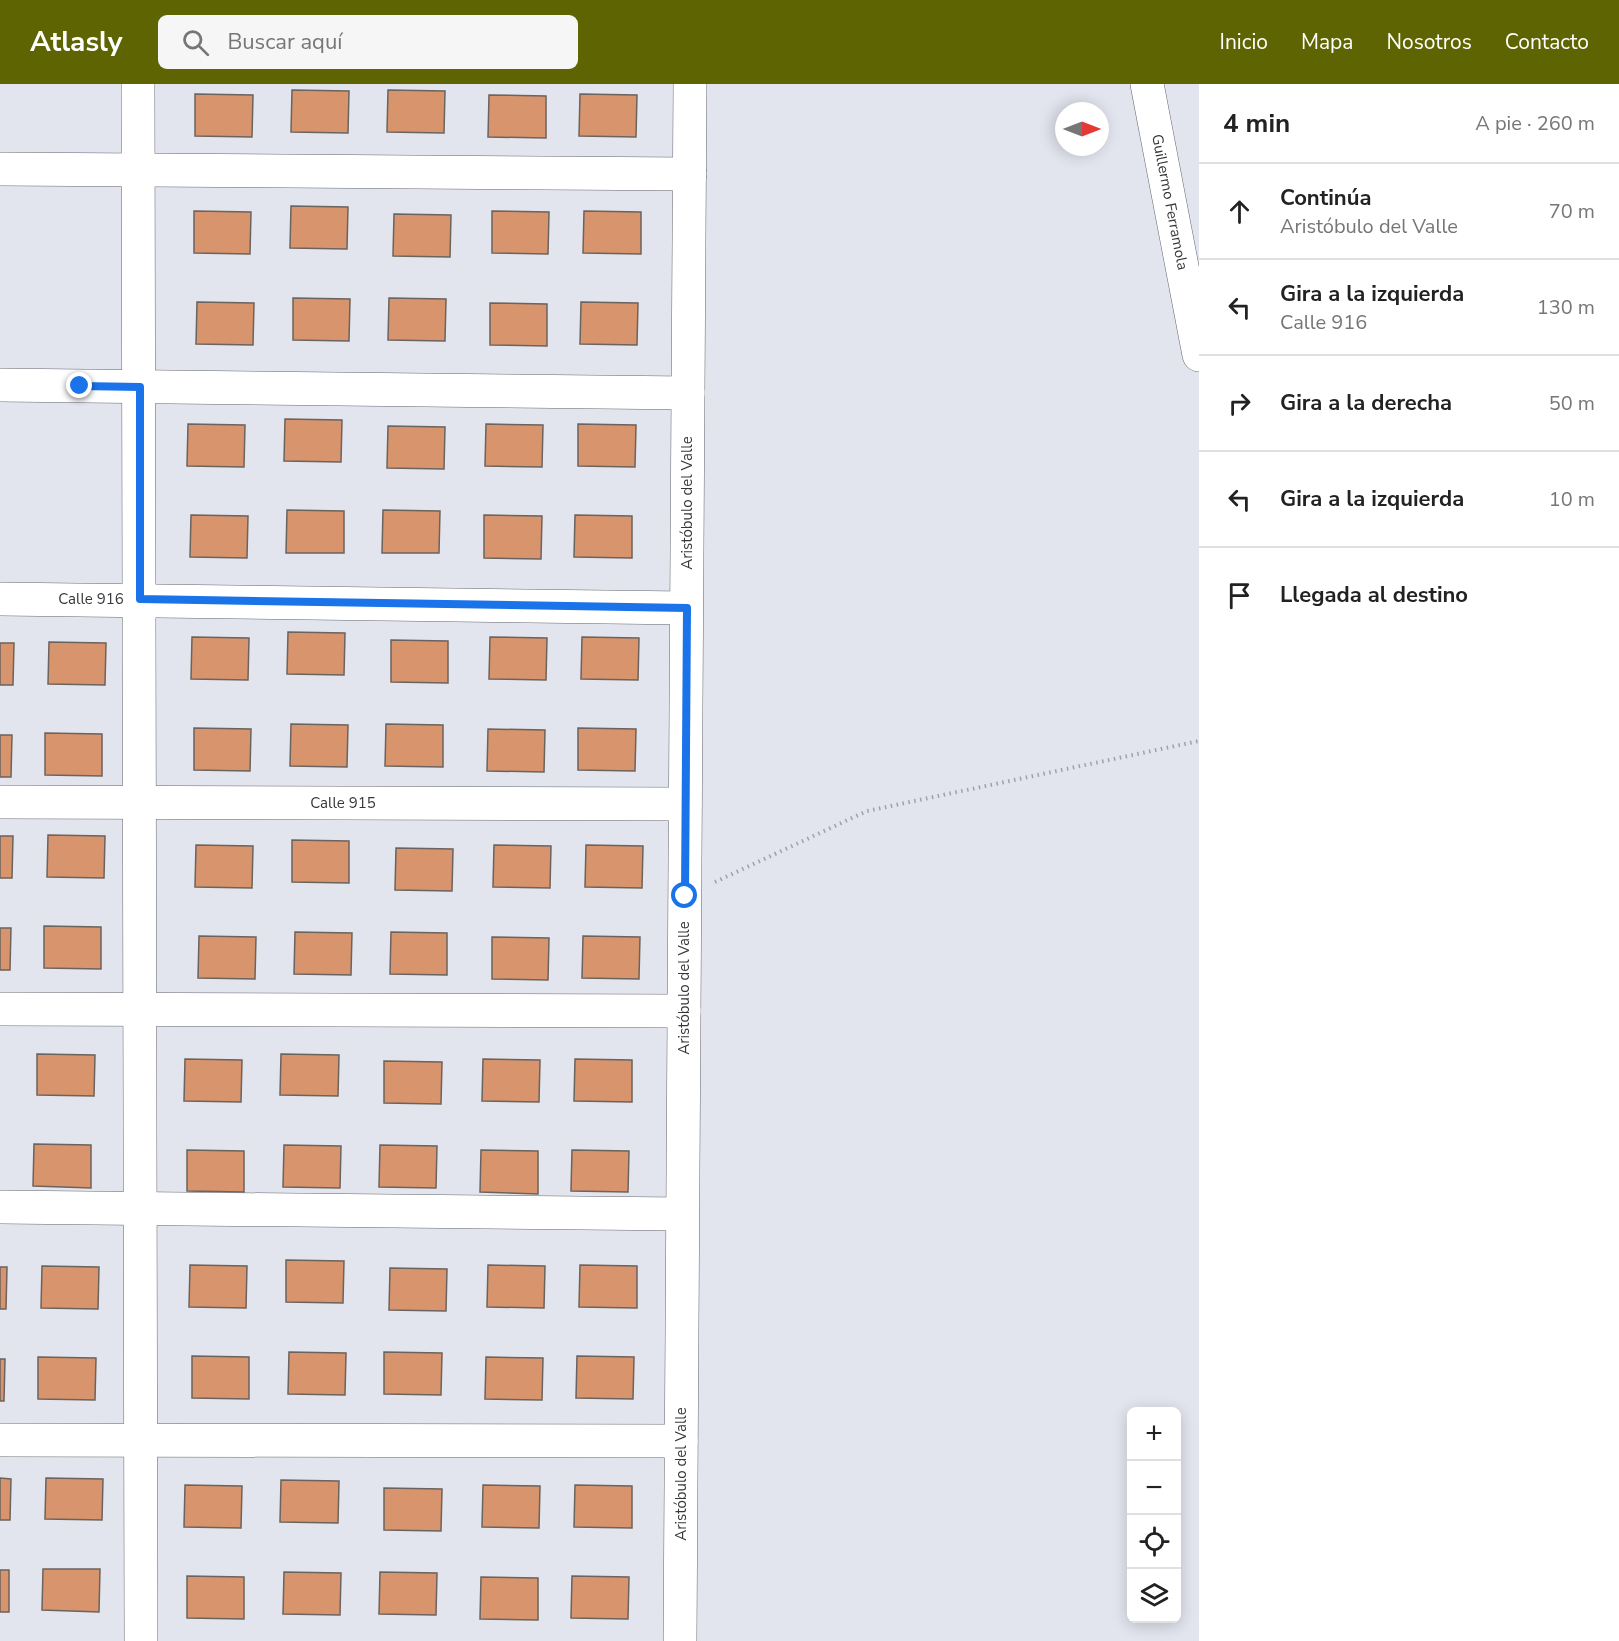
<!DOCTYPE html>
<html lang="es">
<head>
<meta charset="utf-8">
<style>
	body { margin:0; font-family:"Nunito Sans",sans-serif; background:#f6f6f6; color:#222 }
	.controls { position:absolute; right:18px; bottom:18px; display:grid; overflow:hidden; border-radius:9px; box-shadow:0 3px 15px #0003 }
	.controls button { width:54px; height:54px; display:grid; place-items:center; padding:0; border:0; border-bottom:2px solid #e0e0e0; background:#fff; color:#222; font:30px sans-serif }
	.compass { position:absolute; left:1055px; top:18px; width:54px; height:54px; border-radius:50%; background:#fff; box-shadow:0 3px 15px #0003; rotate:90deg }
	.stop { position:absolute; width:18px; height:18px; margin:-14px; border:4px solid #1a73e8; border-radius:50%; background:#fff }
	.stop.end { background:#1a73e8; border-color:#fff; box-shadow:0 2px 6px #0008 }
	.list { margin:0; padding:0; list-style:none }
	h2 { display:flex; justify-content:space-between; align-items:center; height:78px; margin:0; padding:0 24px; font-size:26px }
	h2 small { font-size:20px; font-weight:400; color:#767676 }
	.list li { display:grid; grid-template-columns:39px 1fr auto; gap:18px; align-items:center; box-sizing:border-box; height:96px; padding:0 24px; border-top:2px solid #e0e0e0 }
	.list b { display:block; font-size:22px; white-space:nowrap }
	.list p { margin:0; font-size:20px; white-space:nowrap; color:#767676 }
	.list em { font-size:20px; font-style:normal; color:#767676 }
	.icon { flex:none; width:33px; height:33px; fill:none; stroke:currentColor; stroke-width:2; stroke-linecap:round; stroke-linejoin:round }
	.map { position:relative; flex:none; width:1199px; height:1557px; overflow:hidden }
	header { display:flex; align-items:center; gap:36px; box-sizing:border-box; height:84px; padding:0 30px; background:#5d6401; color:#fff }
	header strong { font-size:28px }
	nav { display:flex; gap:33px; margin-inline-start:auto; font-size:21px }
	.search { width:420px; height:54px; background:#f6f6f6; display:flex; align-items:center; gap:15px; box-sizing:border-box; padding:0 21px; border-radius:9px; color:#767676; font-size:22px }
	main { display:flex }
	aside { flex:1; background:#fff }
	.map>svg:first-child { display:block }
</style>
</head>
<body>
<header>
<strong>Atlasly</strong>
<div class="search"><svg class="icon" aria-label="search" viewBox="0 0 24 24"><circle cx="10" cy="10" r="6"/><path d="M15 15l6 6"/></svg>Buscar aquí</div>
<nav><a>Inicio</a><a>Mapa</a><a>Nosotros</a><a>Contacto</a></nav>
</header>
<main>
<div class="map">
<svg width="1199" height="1557" viewBox="0 0 1199 1557">
	<rect width="100%" height="100%" fill="#e2e5ee"/>
	<g fill="#d8946c" stroke="#6b635e" stroke-width="1.5">
		<polygon points="292,6 349,7 348,49 291,48"/>
		<polygon points="388,6 445,7 444,49 387,48"/>
		<polygon points="195,10 253,11 252,53 195,52"/>
		<polygon points="580,10 637,11 636,53 579,52"/>
		<polygon points="489,11 546,12 546,54 488,53"/>
		<polygon points="291,122 348,123 347,165 290,164"/>
		<polygon points="194,127 251,128 250,170 194,169"/>
		<polygon points="492,127 549,128 548,170 492,169"/>
		<polygon points="584,127 641,128 641,170 583,169"/>
		<polygon points="394,130 451,131 450,173 393,172"/>
		<polygon points="293,214 350,215 349,257 293,256"/>
		<polygon points="389,214 446,215 445,257 388,256"/>
		<polygon points="197,218 254,219 253,261 196,260"/>
		<polygon points="581,218 638,219 637,261 580,260"/>
		<polygon points="490,219 547,220 547,262 490,261"/>
		<polygon points="285,335 342,336 341,378 284,377"/>
		<polygon points="188,340 245,341 244,383 187,382"/>
		<polygon points="486,340 543,341 542,383 485,382"/>
		<polygon points="578,340 636,341 635,383 578,382"/>
		<polygon points="388,342 445,343 444,385 387,384"/>
		<polygon points="287,426 344,427 344,469 286,469"/>
		<polygon points="383,426 440,427 439,469 382,469"/>
		<polygon points="191,431 248,432 247,474 190,473"/>
		<polygon points="484,431 542,432 541,475 484,474"/>
		<polygon points="575,431 632,432 632,474 574,473"/>
		<polygon points="288,548 345,549 344,591 287,590"/>
		<polygon points="192,553 249,554 248,596 191,595"/>
		<polygon points="490,553 547,554 546,596 489,595"/>
		<polygon points="582,553 639,554 638,596 581,595"/>
		<polygon points="391,556 448,557 448,599 391,598"/>
		<polygon points="49,558 106,559 105,601 48,600"/>
		<polygon points="0,559 14,559 13,601 0,601"/>
		<polygon points="291,640 348,641 347,683 290,682"/>
		<polygon points="386,640 443,641 443,683 385,682"/>
		<polygon points="194,644 251,645 250,687 194,686"/>
		<polygon points="578,644 636,645 635,687 578,686"/>
		<polygon points="488,645 545,646 544,688 487,687"/>
		<polygon points="45,649 102,650 102,692 45,691"/>
		<polygon points="0,651 12,651 11,693 0,693"/>
		<polygon points="48,751 105,752 104,794 47,793"/>
		<polygon points="0,752 13,752 12,794 0,794"/>
		<polygon points="292,756 349,757 349,799 292,798"/>
		<polygon points="196,761 253,762 252,804 195,803"/>
		<polygon points="494,761 551,762 550,804 493,803"/>
		<polygon points="586,761 643,762 642,804 585,803"/>
		<polygon points="396,764 453,765 452,807 395,806"/>
		<polygon points="44,842 101,843 101,885 44,884"/>
		<polygon points="0,844 11,844 10,886 0,886"/>
		<polygon points="295,848 352,849 351,891 294,890"/>
		<polygon points="391,848 447,849 447,891 390,890"/>
		<polygon points="199,852 256,853 255,895 198,894"/>
		<polygon points="583,852 640,853 639,895 582,894"/>
		<polygon points="492,853 549,854 548,896 492,895"/>
		<polygon points="37,970 95,971 94,1012 37,1011"/>
		<polygon points="281,970 339,971 338,1012 280,1011"/>
		<polygon points="185,975 242,976 241,1018 184,1017"/>
		<polygon points="483,975 540,976 539,1018 482,1017"/>
		<polygon points="575,975 632,976 632,1018 574,1017"/>
		<polygon points="384,977 442,978 441,1020 384,1019"/>
		<polygon points="34,1060 91,1061 91,1104 33,1102"/>
		<polygon points="284,1061 341,1062 340,1104 283,1103"/>
		<polygon points="380,1061 437,1062 436,1104 379,1103"/>
		<polygon points="187,1066 244,1067 244,1108 187,1107"/>
		<polygon points="481,1066 538,1067 538,1110 480,1108"/>
		<polygon points="572,1066 629,1067 628,1108 571,1107"/>
		<polygon points="286,1176 344,1177 343,1219 286,1218"/>
		<polygon points="190,1181 247,1182 246,1224 189,1223"/>
		<polygon points="488,1181 545,1182 544,1224 487,1223"/>
		<polygon points="580,1181 637,1182 637,1224 579,1223"/>
		<polygon points="42,1182 99,1183 98,1225 41,1224"/>
		<polygon points="0,1183 7,1183 6,1225 0,1225"/>
		<polygon points="390,1184 447,1185 446,1227 389,1226"/>
		<polygon points="289,1268 346,1269 345,1311 288,1310"/>
		<polygon points="384,1268 442,1269 441,1311 384,1310"/>
		<polygon points="192,1272 249,1273 249,1315 192,1314"/>
		<polygon points="577,1272 634,1273 633,1315 576,1314"/>
		<polygon points="38,1273 96,1274 95,1316 38,1315"/>
		<polygon points="486,1273 543,1274 542,1316 485,1315"/>
		<polygon points="0,1275 5,1275 4,1317 0,1317"/>
		<polygon points="0,1394 11,1395 10,1436 0,1436"/>
		<polygon points="46,1394 103,1395 102,1436 45,1435"/>
		<polygon points="281,1396 339,1397 338,1439 280,1438"/>
		<polygon points="185,1401 242,1402 241,1444 184,1443"/>
		<polygon points="483,1401 540,1402 539,1444 482,1443"/>
		<polygon points="575,1401 632,1402 632,1444 574,1443"/>
		<polygon points="384,1404 442,1405 441,1447 384,1446"/>
		<polygon points="43,1485 100,1485 99,1528 42,1526"/>
		<rect x="0" y="1486" width="9" height="42"/>
		<polygon points="284,1488 341,1489 340,1531 283,1530"/>
		<polygon points="380,1488 437,1489 436,1531 379,1530"/>
		<polygon points="187,1492 244,1493 244,1535 187,1534"/>
		<polygon points="572,1492 629,1493 628,1535 571,1534"/>
		<polygon points="481,1493 538,1494 538,1536 480,1535"/>
	</g>
	<g fill="none" stroke-linecap="round" stroke-linejoin="round">
		<defs>
			<g id="minor">
				<polyline points="138,0 141,1557"/>
				<polyline points="1147,0 1199,271"/>
				<polyline points="0,85 690,90"/>
				<polyline points="0,301 688,309"/>
				<polyline points="0,515 686,524"/>
				<polyline points="0,718 685,720"/>
				<polyline points="0,925 684,927"/>
				<polyline points="0,1123 682,1130"/>
				<polyline points="0,1356 681,1357"/>
				<polyline points="680,1557 690,0"/>
			</g>
		</defs>
		<use href="#minor" stroke="#65676f" stroke-width="34"/>
		<polyline stroke="#9fa1a8" stroke-width="4" stroke-dasharray="1.5 4.5" stroke-linecap="butt" points="715,798 867,727 1199,657"/>
		<use href="#minor" stroke="#fff" stroke-width="33"/>
	</g>
	<g fill="none" stroke-linecap="round" stroke-linejoin="round">
		<polyline stroke="#1a73e8" stroke-width="8" points="80,302 140,303 140,515 687,524 685,812"/>
	</g>
	<g text-anchor="middle" dominant-baseline="central" stroke-width="6" stroke-linejoin="round" paint-order="stroke">
		<g font-size="15" fill="#35363a" stroke="#fff">
			<text transform="translate(1170 118) rotate(79)">Guillermo Ferramola</text>
			<text transform="translate(687 419) rotate(-90)">Aristóbulo del Valle</text>
			<text x="91" y="515">Calle 916</text>
			<text x="343" y="719">Calle 915</text>
			<text transform="translate(684 904) rotate(-90)">Aristóbulo del Valle</text>
			<text transform="translate(681 1390) rotate(-90)">Aristóbulo del Valle</text>
		</g>
	</g>
</svg>
<div class="controls">
<button>+</button>
<button>−</button>
<button><svg class="icon" aria-label="locate" viewBox="0 0 24 24"><circle cx="12" cy="12" r="6"/><path d="M12 2v4M12 18v4M2 12h4M18 12h4"/></svg></button>
<button><svg class="icon" aria-label="layers" viewBox="0 0 24 24"><path d="M12 4l9 5-9 5-9-5zM3 14l9 5 9-5"/></svg></button>
</div>
<svg class="compass" viewBox="-18 -18 36 36"><path d="M0-13l5 13h-10z" fill="#e53935"/><path d="M0 13l5-13h-10z" fill="#767676"/></svg>
<div class="stop" style="left:685px;top:812px"></div>
<div class="stop end" style="left:80px;top:302px"></div>
</div>
<aside>
<h2>4 min<small>A pie · 260 m</small></h2>
<ul class="list">
<li><svg class="icon" aria-label="ahead" viewBox="0 0 24 24"><path d="M12 20V5M6 11l6-6 6 6"/></svg><div><b>Continúa</b><p>Aristóbulo del Valle</p></div><em>70 m</em></li>
<li><svg class="icon" aria-label="left" viewBox="0 0 24 24"><path d="M17 20v-9H6M10 6l-5 5 5 5"/></svg><div><b>Gira a la izquierda</b><p>Calle 916</p></div><em>130 m</em></li>
<li><svg class="icon" aria-label="right" viewBox="0 0 24 24"><path d="M7 20v-9h11M14 6l5 5-5 5"/></svg><div><b>Gira a la derecha</b></div><em>50 m</em></li>
<li><svg class="icon" aria-label="left" viewBox="0 0 24 24"><path d="M17 20v-9H6M10 6l-5 5 5 5"/></svg><div><b>Gira a la izquierda</b></div><em>10 m</em></li>
<li><svg class="icon" aria-label="arrive" viewBox="0 0 24 24"><path d="M6 21V4h12l-3 4 3 4H6"/></svg><div><b>Llegada al destino</b></div></li>
</ul>
</aside>
</main>
</body>
</html>
